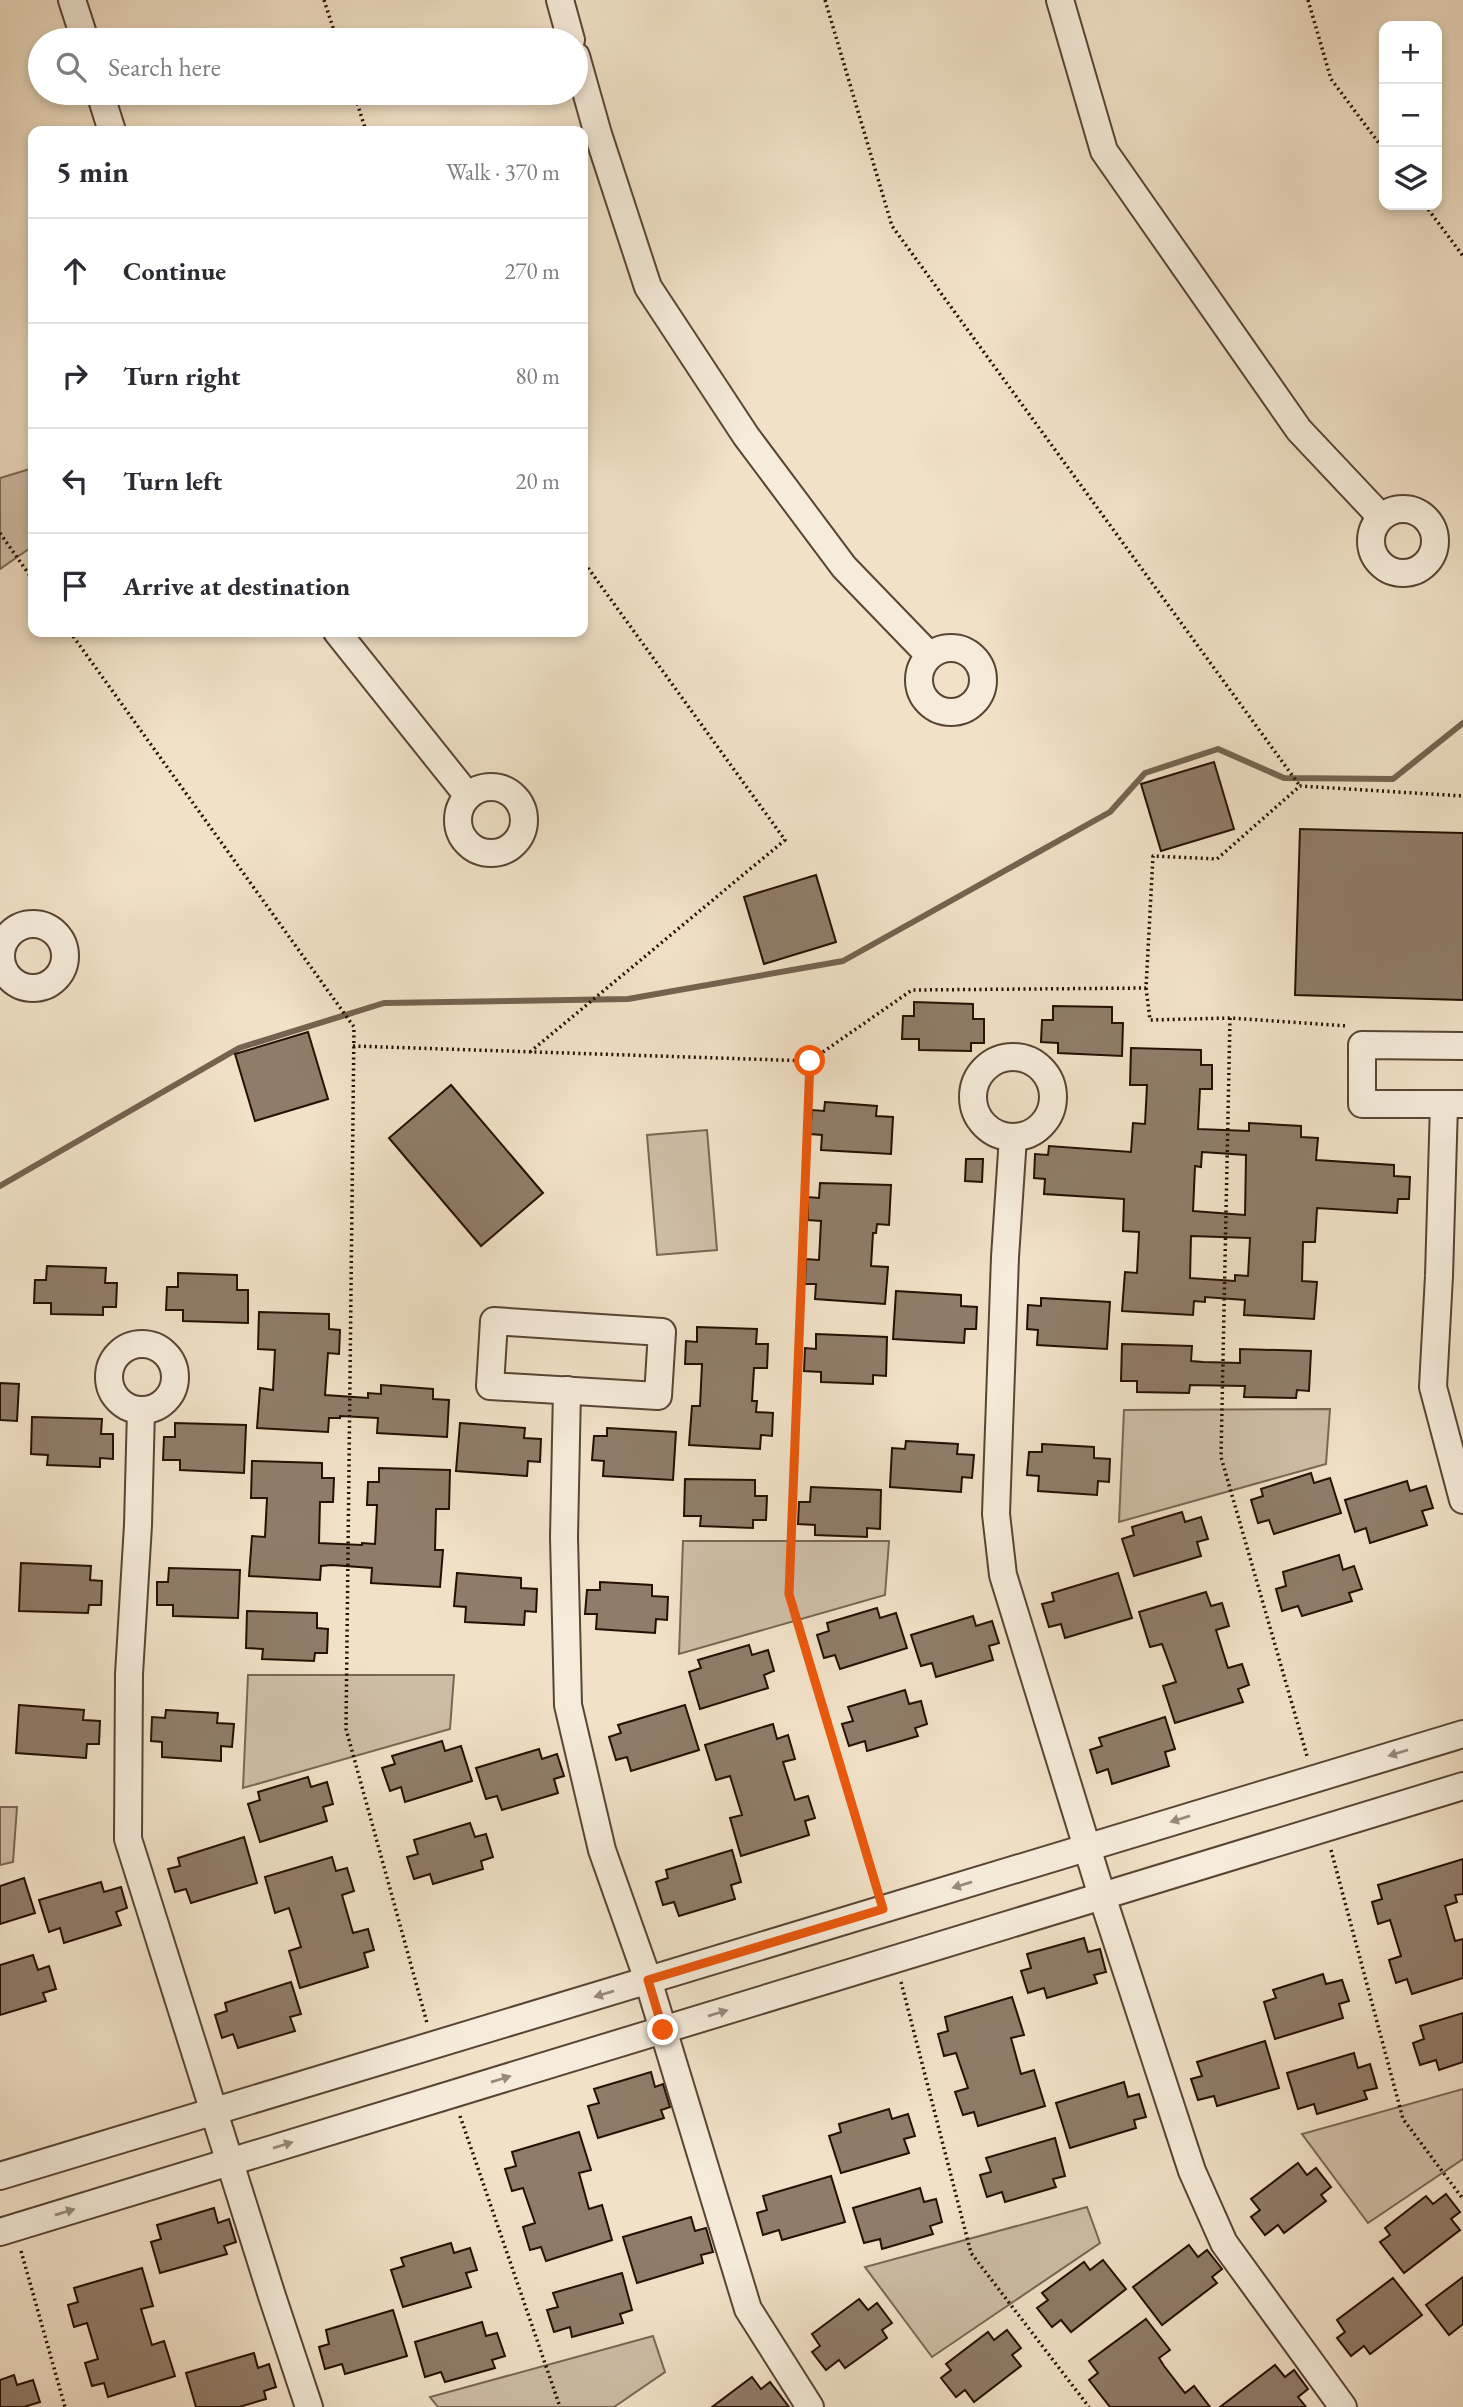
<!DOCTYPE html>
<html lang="en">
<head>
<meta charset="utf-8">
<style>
	body { margin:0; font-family:"EB Garamond",serif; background:#f7f7f7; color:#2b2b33 }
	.controls { position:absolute; right:21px; top:21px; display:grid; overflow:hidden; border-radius:14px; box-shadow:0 4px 10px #0003 }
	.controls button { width:63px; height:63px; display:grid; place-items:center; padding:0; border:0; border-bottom:2px solid #e1e1e2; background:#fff; color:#2b2b33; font:35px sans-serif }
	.stop { position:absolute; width:21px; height:21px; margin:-16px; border:5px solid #ea580c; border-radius:50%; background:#fff }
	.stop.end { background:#ea580c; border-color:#fff; box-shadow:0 2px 7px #0008 }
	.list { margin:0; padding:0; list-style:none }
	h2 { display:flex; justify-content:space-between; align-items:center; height:91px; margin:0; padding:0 28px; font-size:30px }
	h2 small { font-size:23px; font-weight:400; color:#7c7c81 }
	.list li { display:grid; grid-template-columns:46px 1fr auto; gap:21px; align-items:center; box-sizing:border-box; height:105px; padding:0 28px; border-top:2px solid #e1e1e2 }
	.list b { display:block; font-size:26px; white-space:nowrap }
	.list em { font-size:23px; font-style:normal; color:#7c7c81 }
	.icon { flex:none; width:38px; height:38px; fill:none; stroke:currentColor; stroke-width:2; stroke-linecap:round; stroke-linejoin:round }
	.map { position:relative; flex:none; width:1463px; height:2407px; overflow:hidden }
	.search { position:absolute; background:#fff; box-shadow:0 4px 10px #0003; left:28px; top:28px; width:560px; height:77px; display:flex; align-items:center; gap:18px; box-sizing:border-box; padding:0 24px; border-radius:38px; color:#7c7c81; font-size:26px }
	.panel { position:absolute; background:#fff; box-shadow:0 4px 10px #0003; left:28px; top:126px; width:560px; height:511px; border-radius:14px }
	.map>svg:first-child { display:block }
</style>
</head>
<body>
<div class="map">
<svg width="1463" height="2407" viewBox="0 0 1463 2407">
	<rect width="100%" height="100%" fill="#f1e1c7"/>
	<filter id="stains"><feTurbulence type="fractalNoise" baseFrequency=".00286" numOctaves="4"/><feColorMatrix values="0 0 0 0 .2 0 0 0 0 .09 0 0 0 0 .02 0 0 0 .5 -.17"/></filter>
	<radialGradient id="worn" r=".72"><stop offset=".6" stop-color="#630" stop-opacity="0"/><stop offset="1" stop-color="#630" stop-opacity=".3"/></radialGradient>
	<g fill="#cebda6" stroke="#7a6654" stroke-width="2">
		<polygon points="33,468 33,546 0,569 0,478"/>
		<polygon points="707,1130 717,1250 657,1255 647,1135"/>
		<polygon points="1330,1409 1326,1464 1119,1522 1124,1410"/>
		<polygon points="683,1541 889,1541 885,1595 679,1654"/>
		<polygon points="248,1675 454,1675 450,1729 243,1788"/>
		<polygon points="0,1807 17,1807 13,1862 0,1865"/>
		<polygon points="1463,2089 1463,2159 1368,2223 1302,2134"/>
		<polygon points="1087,2207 1100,2243 932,2357 865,2267"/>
		<polygon points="653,2336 665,2372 614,2407 438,2407 430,2397"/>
	</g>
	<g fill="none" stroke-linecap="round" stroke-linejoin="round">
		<polyline stroke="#766250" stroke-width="6" points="0,1186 239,1048 384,1003 628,999 843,961 1110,812 1145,773 1218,749 1284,778 1393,779 1463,723"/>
	</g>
	<g fill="#907c69" stroke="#260f03" stroke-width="2" fill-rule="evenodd">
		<polygon points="1214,762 1234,829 1161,851 1141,784"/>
		<polygon points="1300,829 1463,833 1463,1000 1295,995"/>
		<polygon points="816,875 836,942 764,964 744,897"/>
		<polygon points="914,1002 973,1004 973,1019 984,1019 984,1043 971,1043 971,1051 919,1050 919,1039 902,1039 903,1016 914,1016"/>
		<polygon points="1053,1006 1112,1007 1112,1023 1123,1023 1122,1056 1058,1053 1058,1043 1041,1042 1042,1020 1053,1020"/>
		<polygon points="308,1032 328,1099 255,1121 235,1054"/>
		<path d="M1131,1048l70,2v15h11v24h-12l-2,40 51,2v-8l52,3v11l17,1 -2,22 78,5v11l16,1 -1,22h-11l-1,14 -80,-5 -2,34h-12l-1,39 15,1 -3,37 -70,-4 1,-15 -40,-3v5l-11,-1 -1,14 -71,-4 3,-39 12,1 2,-41 -16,-1 1,-32 -80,-5 1,-15 -11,-1 1,-24 13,1 1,-9 82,6 2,-29 12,1 2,-39h-17zM1202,1152l44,3 -1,60 -52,-4 2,-45 6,1zM1191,1236l59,2 -2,38 -13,-1v6l-45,-3z"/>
		<polygon points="451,1085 543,1193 481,1246 389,1138"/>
		<polygon points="825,1102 877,1106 876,1116 893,1117 891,1154 821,1150 822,1135 810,1134 812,1110 824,1111"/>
		<polygon points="966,1159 983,1159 982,1182 965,1181"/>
		<polygon points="820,1183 891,1185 889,1225 877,1224 876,1233 873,1233 871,1266 888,1267 885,1304 815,1299 816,1284 805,1284 806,1259 819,1260 821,1221 808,1220 808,1197 819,1198"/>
		<polygon points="47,1266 106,1268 105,1283 117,1283 116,1307 103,1307 103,1315 51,1314 51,1303 34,1303 35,1280 46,1280"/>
		<polygon points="178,1273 237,1275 237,1290 248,1290 248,1323 183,1321 183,1310 166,1310 167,1287 178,1287"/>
		<polygon points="896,1291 961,1295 961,1306 977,1307 976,1329 965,1329 964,1343 893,1339"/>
		<polygon points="1041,1298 1110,1302 1107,1349 1037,1345 1038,1330 1027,1329 1028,1305 1041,1306"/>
		<polygon points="259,1312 329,1314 329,1329 340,1330 339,1354 328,1353 325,1395 368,1398 368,1393 381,1394 381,1385 433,1389 433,1399 449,1400 447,1437 377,1433 378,1418 340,1416 340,1418 329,1418 328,1432 257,1428 260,1388 273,1390 275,1350 258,1349"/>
		<polygon points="697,1327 757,1329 756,1344 768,1344 767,1368 754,1368 752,1401 757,1401 756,1412 773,1413 772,1436 761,1435 760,1449 689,1445 692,1406 700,1406 702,1364 685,1364 686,1341 697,1342"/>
		<polygon points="816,1334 887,1337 886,1376 873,1375 873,1384 821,1382 821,1372 804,1371 805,1348 816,1349"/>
		<polygon points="1122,1344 1192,1346 1191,1361 1203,1362 1240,1363 1240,1349 1311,1351 1309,1391 1297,1390 1296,1398 1244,1397 1245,1386 1190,1385 1189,1393 1137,1392 1137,1381 1121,1381"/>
		<polygon points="0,1383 19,1384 17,1421 0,1420"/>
		<polygon points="32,1417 102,1419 101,1434 113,1434 113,1459 100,1458 100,1467 47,1465 48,1455 31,1454"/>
		<polygon points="175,1423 246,1425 244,1473 180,1470 180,1460 163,1460 164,1437 175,1437"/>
		<polygon points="460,1423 525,1428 524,1438 541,1439 540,1462 528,1461 527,1476 456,1471"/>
		<polygon points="607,1428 676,1432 673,1480 603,1476 604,1461 592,1460 594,1436 607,1436"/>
		<polygon points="906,1441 958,1444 957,1454 974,1455 972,1478 962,1477 961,1492 890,1487 892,1448 905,1449"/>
		<polygon points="1042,1444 1094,1447 1094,1458 1110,1459 1109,1482 1098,1481 1097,1495 1038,1491 1039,1476 1027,1475 1029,1452 1042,1452"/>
		<polygon points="252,1461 322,1463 322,1478 334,1478 333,1502 320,1502 319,1543 362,1545 362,1543 375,1544 377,1505 367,1505 368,1482 379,1482 379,1468 450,1470 449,1509 436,1509 435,1550 443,1550 440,1587 371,1583 372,1568 332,1565 321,1566 320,1580 249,1576 252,1536 265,1537 267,1498 251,1498"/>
		<polygon points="1311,1473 1314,1483 1330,1478 1341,1513 1274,1534 1269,1520 1258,1523 1251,1500 1263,1496 1261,1489"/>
		<polygon points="685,1479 755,1480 755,1496 767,1496 766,1520 753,1520 753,1528 700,1526 701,1516 684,1516"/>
		<polygon points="1407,1481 1410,1491 1426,1486 1433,1508 1422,1511 1427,1525 1370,1543 1366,1528 1355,1532 1345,1500"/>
		<polygon points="811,1487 881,1490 880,1529 867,1528 867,1537 815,1535 815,1525 798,1524 799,1502 810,1502"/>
		<polygon points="1182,1512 1185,1522 1201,1517 1208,1539 1197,1542 1201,1556 1134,1576 1122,1539 1134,1535 1132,1527"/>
		<polygon points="1339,1555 1343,1570 1354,1566 1362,1589 1349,1593 1352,1601 1302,1616 1298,1606 1282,1611 1276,1589 1286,1586 1283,1572"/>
		<polygon points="21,1563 91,1566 90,1580 102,1581 101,1605 89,1605 88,1613 19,1611"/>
		<polygon points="169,1568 240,1570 238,1618 173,1616 173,1605 157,1605 157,1582 168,1582"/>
		<polygon points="457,1573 521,1578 521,1588 537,1589 536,1612 525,1611 524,1625 465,1622 466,1607 454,1606"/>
		<polygon points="1118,1573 1132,1618 1065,1638 1061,1624 1049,1627 1042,1604 1054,1601 1052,1593"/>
		<polygon points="600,1582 652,1585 652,1596 668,1597 667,1620 656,1619 655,1633 596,1629 597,1614 585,1614 587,1590 600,1590"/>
		<polygon points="1206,1592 1211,1606 1222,1603 1229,1626 1216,1630 1228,1668 1242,1664 1249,1685 1238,1689 1243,1702 1175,1723 1163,1686 1176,1682 1162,1644 1150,1647 1139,1612"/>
		<polygon points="877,1608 880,1618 896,1613 907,1648 840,1669 835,1655 824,1658 817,1635 829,1631 827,1623"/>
		<polygon points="247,1611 317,1613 317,1628 328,1629 327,1653 315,1653 314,1661 262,1659 263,1649 246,1648"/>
		<polygon points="973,1616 976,1626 992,1621 999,1643 989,1646 993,1660 936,1677 932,1663 921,1666 911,1635"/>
		<polygon points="749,1645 752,1655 768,1650 774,1671 764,1675 768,1688 700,1709 689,1672 701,1668 698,1660"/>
		<polygon points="905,1690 909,1704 921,1701 927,1724 915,1728 918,1736 867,1751 865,1741 849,1746 842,1724 853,1721 848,1707"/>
		<polygon points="19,1705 84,1710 83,1720 100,1721 99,1744 87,1744 86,1758 16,1753"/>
		<polygon points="685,1705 699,1750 631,1771 627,1757 616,1760 609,1737 621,1733 618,1725"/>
		<polygon points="166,1710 218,1713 217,1723 234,1724 232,1747 221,1746 221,1761 162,1757 162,1742 151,1741 152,1717 165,1718"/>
		<polygon points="1165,1717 1175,1749 1165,1752 1169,1766 1112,1784 1108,1769 1097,1773 1090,1750 1102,1746 1099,1738"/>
		<polygon points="773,1724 777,1739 788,1735 795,1759 783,1762 795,1800 808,1796 815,1818 805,1821 809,1835 741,1856 730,1818 742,1815 730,1776 716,1780 705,1745"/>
		<polygon points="442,1741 445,1751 461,1746 472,1781 405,1802 401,1787 390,1791 382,1768 395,1764 392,1756"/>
		<polygon points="539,1749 542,1759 557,1754 564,1776 554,1779 558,1793 502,1810 497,1796 486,1799 476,1768"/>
		<polygon points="308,1777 311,1787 327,1782 333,1804 323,1807 327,1821 260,1842 248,1804 260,1800 258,1792"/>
		<polygon points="470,1823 475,1837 486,1834 493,1857 481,1861 483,1869 433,1884 430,1874 414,1879 407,1857 418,1854 414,1840"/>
		<polygon points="244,1837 257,1883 191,1903 186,1889 175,1892 168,1869 180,1866 178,1858"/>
		<polygon points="732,1850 741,1882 731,1885 735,1899 679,1916 674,1902 663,1905 656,1882 668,1878 666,1870"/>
		<polygon points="332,1857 336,1871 347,1868 354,1891 342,1895 353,1933 368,1929 374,1950 364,1953 368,1967 300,1988 289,1951 301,1947 289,1908 275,1913 265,1877"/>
		<polygon points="1463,1859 1463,1894 1455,1895 1457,1902 1445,1906 1455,1941 1463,1939 1463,1978 1412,1994 1407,1979 1396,1983 1389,1960 1401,1956 1390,1920 1378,1924 1372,1902 1382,1899 1378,1885"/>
		<polygon points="24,1878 35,1913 0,1924 0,1886"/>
		<polygon points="101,1882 104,1892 121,1887 127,1908 116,1912 121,1925 64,1943 60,1928 49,1932 39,1900"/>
		<polygon points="1084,1938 1088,1952 1100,1949 1106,1972 1094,1975 1097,1983 1047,1998 1044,1988 1028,1993 1021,1971 1031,1968 1027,1954"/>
		<polygon points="33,1955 38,1970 49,1966 56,1989 43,1993 46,2001 0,2015 0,1965"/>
		<polygon points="1323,1974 1326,1984 1342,1980 1349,2001 1339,2004 1343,2018 1275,2039 1264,2002 1276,1998 1273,1990"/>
		<polygon points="291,1982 301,2014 290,2017 295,2031 238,2048 233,2034 222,2038 215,2015 227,2011 225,2003"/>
		<polygon points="1012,1997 1024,2035 1011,2038 1021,2074 1034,2070 1045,2106 978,2126 974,2112 963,2115 955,2092 968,2088 956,2053 944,2056 938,2034 948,2031 945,2017"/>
		<polygon points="1463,2013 1463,2062 1439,2070 1436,2060 1420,2065 1413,2043 1424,2039 1420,2026"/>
		<polygon points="1265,2041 1279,2088 1217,2106 1214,2096 1198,2100 1191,2079 1202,2076 1197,2062"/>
		<polygon points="1354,2053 1358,2068 1370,2064 1377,2088 1364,2091 1367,2099 1317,2114 1314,2104 1298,2109 1287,2073"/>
		<polygon points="651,2072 655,2087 663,2084 670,2107 661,2110 664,2118 598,2138 588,2106 599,2103 594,2089"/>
		<polygon points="1124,2082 1128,2097 1139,2094 1146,2117 1134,2120 1136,2128 1070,2148 1056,2103"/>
		<polygon points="889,2109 892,2119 908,2114 915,2136 904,2139 909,2153 841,2173 829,2136 841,2132 839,2124"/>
		<polygon points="579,2132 591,2170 579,2173 589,2209 602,2205 612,2240 546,2261 541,2247 530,2250 523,2227 535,2223 523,2188 512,2191 505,2169 516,2166 512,2152"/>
		<polygon points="1055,2138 1065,2176 1053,2179 1056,2187 1005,2202 1002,2192 987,2197 980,2175 991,2172 986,2158"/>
		<polygon points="1298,2163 1307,2175 1316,2168 1331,2187 1321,2195 1326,2201 1284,2233 1278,2225 1265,2235 1251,2217 1260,2210 1251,2199"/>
		<polygon points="831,2176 845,2222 782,2240 779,2230 763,2235 757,2213 767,2210 763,2196"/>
		<polygon points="920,2188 924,2202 936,2199 942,2222 930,2226 933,2234 882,2249 880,2239 864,2243 853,2208"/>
		<polygon points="1446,2194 1460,2212 1451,2219 1460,2230 1404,2273 1380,2242 1390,2235 1385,2228 1426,2196 1433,2204"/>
		<polygon points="214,2208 218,2223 229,2219 236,2242 224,2246 227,2254 160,2273 151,2242 161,2239 157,2225"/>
		<polygon points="691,2217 695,2231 706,2228 713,2252 701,2255 703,2263 637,2283 623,2237"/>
		<polygon points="451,2243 454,2253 470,2248 477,2270 466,2273 471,2287 403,2307 391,2270 404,2266 401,2258"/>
		<polygon points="1189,2245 1198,2257 1207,2250 1222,2269 1212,2277 1217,2283 1162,2325 1133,2287"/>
		<polygon points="1103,2260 1126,2289 1071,2332 1061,2320 1052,2327 1037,2308 1048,2300 1042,2293 1084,2262 1090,2270"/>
		<polygon points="142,2268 153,2306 141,2309 152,2345 164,2341 175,2376 108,2397 104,2383 92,2386 85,2363 98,2359 87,2323 74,2327 68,2305 78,2302 74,2288"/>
		<polygon points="622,2273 632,2310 620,2314 623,2323 572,2337 570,2327 554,2332 547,2310 558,2307 553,2293"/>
		<polygon points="1463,2277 1463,2324 1449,2335 1426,2305"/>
		<polygon points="1393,2278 1422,2315 1370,2354 1364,2346 1351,2356 1337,2338 1345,2332 1337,2320"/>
		<polygon points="859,2299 868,2310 877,2303 892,2323 882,2330 887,2338 845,2368 839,2360 826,2370 812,2352 820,2346 812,2334"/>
		<polygon points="393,2310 407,2356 345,2374 342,2364 325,2369 319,2347 329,2344 326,2330"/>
		<polygon points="1146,2319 1170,2350 1159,2358 1164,2366 1185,2393 1194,2386 1210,2407 1110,2407 1089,2380 1098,2373 1089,2361"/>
		<polygon points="482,2322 486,2336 497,2333 505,2356 492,2360 495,2368 445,2382 441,2372 425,2377 415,2342"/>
		<polygon points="1007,2330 1021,2348 1012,2355 1021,2366 974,2402 965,2390 956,2397 941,2378 951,2370 946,2364 988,2332 994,2340"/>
		<polygon points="254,2353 258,2368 269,2364 276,2387 264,2391 266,2399 239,2407 196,2407 186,2373"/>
		<polygon points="1275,2365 1285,2377 1294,2370 1308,2389 1298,2397 1306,2407 1220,2407"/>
		<polygon points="14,2375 17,2385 33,2380 40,2402 24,2407 0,2407 0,2380"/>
		<polygon points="752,2377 761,2389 770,2382 789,2407 712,2407"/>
	</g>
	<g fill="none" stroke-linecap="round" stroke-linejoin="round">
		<defs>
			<g id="minor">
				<polyline points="72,0 85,40"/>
				<polyline points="560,0 571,40"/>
				<polyline points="1060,0 1104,151 1299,430 1381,517"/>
				<polyline points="576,56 598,134 648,287 746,436 844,567 929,655"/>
				<polyline points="100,93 112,131"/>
				<circle cx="1403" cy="541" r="32"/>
				<polyline points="337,632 468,796"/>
				<circle cx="951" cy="680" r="32"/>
				<circle cx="491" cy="820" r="33"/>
				<circle cx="33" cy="956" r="32"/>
				<polyline points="1463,1046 1362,1045 1362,1104 1463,1104"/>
				<circle cx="1013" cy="1097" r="40"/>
				<polyline points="1444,1104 1439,1276 1433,1387 1463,1500"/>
				<polyline points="1013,1137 1005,1257 996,1514 1003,1575 1102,1896 1192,2171 1224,2243 1343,2407"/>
				<polygon points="494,1321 662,1332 658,1396 490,1386"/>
				<circle cx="142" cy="1377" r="33"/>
				<polyline points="567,1390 564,1537 568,1705 602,1850 648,1980 748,2309 810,2407"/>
				<polyline points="141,1410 138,1525 129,1674 128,1839 272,2296 309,2407"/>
				<polyline points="0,2176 1463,1734"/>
				<polyline points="0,2232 1463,1786"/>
			</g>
		</defs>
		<use href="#minor" stroke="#594434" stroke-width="30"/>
		<g stroke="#260f03" stroke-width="3.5" stroke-dasharray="2 3.5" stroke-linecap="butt">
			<polyline points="324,0 337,40"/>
			<polyline points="825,0 892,226 1300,786"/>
			<polyline points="1308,0 1331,79 1384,150"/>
			<polyline points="354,93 366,131"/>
			<polyline points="1425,205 1463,256"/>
			<polyline points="0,533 33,580"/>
			<polyline points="70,632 354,1027 346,1729 427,2023"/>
			<polyline points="1146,988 1150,1020 1230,1018 1347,1026"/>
			<polyline points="1230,1018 1221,1457 1307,1756"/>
			<polyline points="353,1046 810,1061 912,990 1146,988 1153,856 1217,859 1300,786 1463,796"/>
			<polyline points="530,1052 785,840 583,561"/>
			<polyline points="810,1061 789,1594 876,1887"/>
			<polyline points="1331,1850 1403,2119 1463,2199"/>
			<polyline points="901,1982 971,2253 1089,2407"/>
			<polyline points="460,2116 560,2407"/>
			<polyline points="21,2251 65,2407"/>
		</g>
		<use href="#minor" stroke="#f6ecdb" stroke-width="26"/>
	</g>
	<defs><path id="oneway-solid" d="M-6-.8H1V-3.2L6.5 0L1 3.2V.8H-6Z" transform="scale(1.75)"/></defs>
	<g fill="#98897a">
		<use href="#oneway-solid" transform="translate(1398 1753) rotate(163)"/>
		<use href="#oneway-solid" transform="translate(1180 1819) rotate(163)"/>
		<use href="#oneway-solid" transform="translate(962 1885) rotate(163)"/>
		<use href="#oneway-solid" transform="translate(604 1994) rotate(163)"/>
		<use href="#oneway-solid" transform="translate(718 2013) rotate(-17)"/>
		<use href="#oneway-solid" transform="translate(501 2079) rotate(-17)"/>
		<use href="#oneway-solid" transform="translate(283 2145) rotate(-17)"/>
		<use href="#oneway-solid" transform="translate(65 2212) rotate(-17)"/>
	</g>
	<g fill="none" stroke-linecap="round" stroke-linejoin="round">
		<polyline stroke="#ea580c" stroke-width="9" points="663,2030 648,1980 883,1909 789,1594 810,1061"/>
	</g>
	<rect width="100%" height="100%" filter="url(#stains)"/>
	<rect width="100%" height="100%" fill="url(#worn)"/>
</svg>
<div class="controls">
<button>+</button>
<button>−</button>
<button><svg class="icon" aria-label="layers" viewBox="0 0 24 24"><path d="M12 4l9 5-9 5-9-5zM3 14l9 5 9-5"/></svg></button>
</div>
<div class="stop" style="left:810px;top:1061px"></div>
<div class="stop end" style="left:663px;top:2030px"></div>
<div class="search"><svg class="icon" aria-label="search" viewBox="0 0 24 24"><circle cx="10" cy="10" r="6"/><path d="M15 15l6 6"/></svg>Search here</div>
<section class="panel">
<h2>5 min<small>Walk · 370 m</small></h2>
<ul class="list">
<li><svg class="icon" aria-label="ahead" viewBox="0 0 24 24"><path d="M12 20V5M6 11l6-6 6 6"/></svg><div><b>Continue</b></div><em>270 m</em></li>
<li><svg class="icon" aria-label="right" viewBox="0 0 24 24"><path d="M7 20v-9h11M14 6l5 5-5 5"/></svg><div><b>Turn right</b></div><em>80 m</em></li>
<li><svg class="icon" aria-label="left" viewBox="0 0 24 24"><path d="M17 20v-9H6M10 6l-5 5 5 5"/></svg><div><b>Turn left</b></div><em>20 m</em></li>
<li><svg class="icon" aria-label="arrive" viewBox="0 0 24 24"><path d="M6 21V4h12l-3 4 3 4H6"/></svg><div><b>Arrive at destination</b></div></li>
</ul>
</section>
</div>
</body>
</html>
